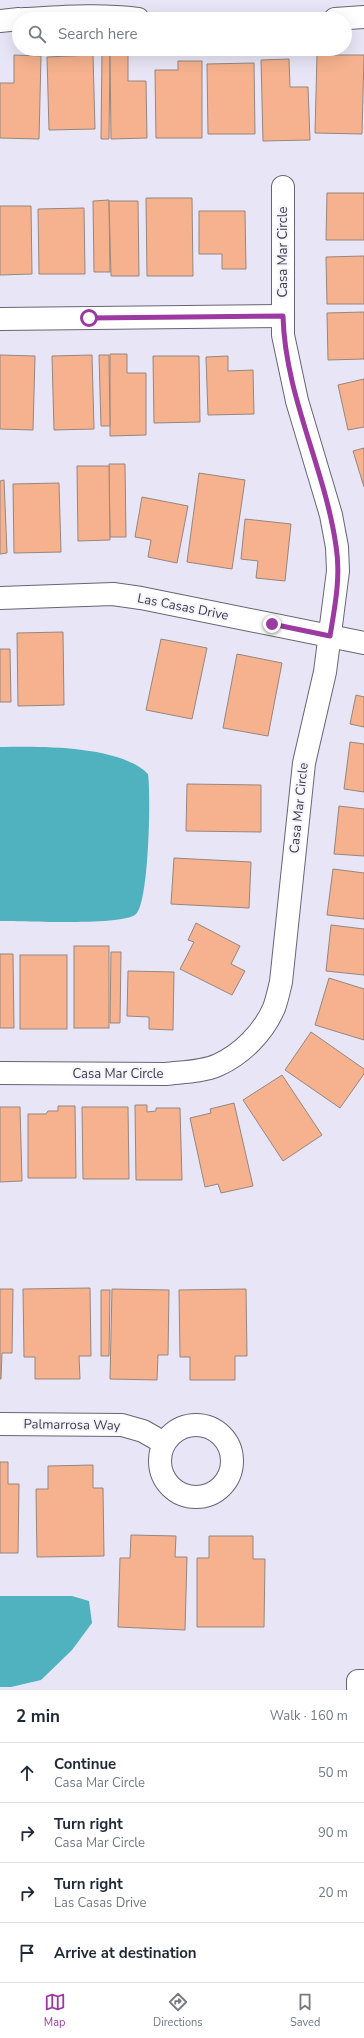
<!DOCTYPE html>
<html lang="en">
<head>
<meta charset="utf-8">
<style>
	body { margin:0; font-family:"Nunito Sans",sans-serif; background:#f6f6f7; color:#1f2937 }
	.stop { position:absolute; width:12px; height:12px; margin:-9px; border:3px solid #9c3aa1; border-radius:50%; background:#fff }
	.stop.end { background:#9c3aa1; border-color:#fff; box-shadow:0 1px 4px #0008 }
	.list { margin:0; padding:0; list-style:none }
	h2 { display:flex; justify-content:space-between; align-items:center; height:52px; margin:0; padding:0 16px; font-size:17px }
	h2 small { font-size:13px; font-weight:400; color:#747a83 }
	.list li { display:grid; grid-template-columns:26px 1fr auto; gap:12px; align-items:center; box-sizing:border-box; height:60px; padding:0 16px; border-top:1px solid #e0e1e3 }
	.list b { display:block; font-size:15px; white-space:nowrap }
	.list p { margin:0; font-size:13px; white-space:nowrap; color:#747a83 }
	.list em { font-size:13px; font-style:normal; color:#747a83 }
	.icon { flex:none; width:22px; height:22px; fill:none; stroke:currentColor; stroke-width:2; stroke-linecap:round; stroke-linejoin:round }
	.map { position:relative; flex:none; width:364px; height:1690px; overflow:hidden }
	.search { position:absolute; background:#fff; box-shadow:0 4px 16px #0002; left:12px; right:12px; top:12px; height:44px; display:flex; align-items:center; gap:10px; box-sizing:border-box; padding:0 14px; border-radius:22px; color:#747a83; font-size:15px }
	.sheet { height:292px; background:#fff }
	nav { display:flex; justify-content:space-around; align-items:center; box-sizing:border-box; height:56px; border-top:1px solid #e0e1e3; background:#fff; font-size:11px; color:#747a83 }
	nav a { display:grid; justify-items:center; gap:2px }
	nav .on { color:#9c3aa1 }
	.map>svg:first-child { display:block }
</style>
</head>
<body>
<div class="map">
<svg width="364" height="1690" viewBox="0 0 364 1690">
	<rect width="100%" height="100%" fill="#e8e5f6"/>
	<g fill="#50b1bf">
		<path d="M0,747c38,-1 120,-2 148,27 3,20 1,128 -12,140 -12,12 -114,7 -136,7z"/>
		<polygon points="0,1596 72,1596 89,1601 92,1623 72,1650 41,1680 11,1687 0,1687"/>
	</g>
	<g fill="#f6b28e" stroke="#96867e">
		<polygon points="102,52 110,52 109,139 101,139"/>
		<polygon points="110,52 128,52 128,81 146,81 147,138 111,139"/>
		<polygon points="14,55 41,56 39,139 0,138 0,83 14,83"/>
		<polygon points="93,55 95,129 49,130 47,57"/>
		<polygon points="317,55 364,55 362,134 315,133"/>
		<polygon points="289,59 290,87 308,87 310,140 263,141 261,60"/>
		<polygon points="178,61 202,61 202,138 156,138 155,70 178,70"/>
		<polygon points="254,63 255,134 208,134 207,64"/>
		<polygon points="327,193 364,193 364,240 326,240"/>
		<polygon points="146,198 192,198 193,276 147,276"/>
		<polygon points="109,200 110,272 94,272 93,201"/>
		<polygon points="109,201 138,201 139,276 111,276"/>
		<polygon points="0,206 31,206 32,274 0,275"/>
		<polygon points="84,208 85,274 39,274 38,209"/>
		<polygon points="199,211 245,211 246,269 222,269 222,254 199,254"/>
		<polygon points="364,256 364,304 327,304 326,257"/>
		<polygon points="364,312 364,359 328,360 327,313"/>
		<polygon points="110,354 127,354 127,373 146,373 146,435 110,436"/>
		<polygon points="0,355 35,356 33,430 0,429"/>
		<polygon points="92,355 94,429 54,430 52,356"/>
		<polygon points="99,355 109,355 110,426 101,426"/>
		<polygon points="153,356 199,356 200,422 154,423"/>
		<polygon points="228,356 228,371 253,370 254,414 208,415 206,357"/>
		<polygon points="364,379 364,427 348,430 338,385"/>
		<polygon points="364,448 364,487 353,451"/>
		<polygon points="109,464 125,464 126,537 110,537"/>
		<polygon points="77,466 109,466 110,540 78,541"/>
		<polygon points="199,473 245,480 232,569 187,562"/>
		<polygon points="4,480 7,553 0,554 0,481"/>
		<polygon points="59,483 61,552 14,553 13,484"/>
		<polygon points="142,497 188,506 177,563 148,557 151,540 135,537"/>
		<polygon points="245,519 291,524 285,581 256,578 258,561 241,559"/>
		<polygon points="63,632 64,705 18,706 17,633"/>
		<polygon points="161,639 207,648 192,719 146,710"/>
		<polygon points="0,649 10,649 11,702 0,702"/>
		<polygon points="237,654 282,663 268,736 223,728"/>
		<polygon points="356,695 364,697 364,727 350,724"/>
		<polygon points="350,742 364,744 364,792 344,789"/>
		<polygon points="187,784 261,785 261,832 186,831"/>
		<polygon points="339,806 364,809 364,856 334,854"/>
		<polygon points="174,858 251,862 249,908 171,904"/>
		<polygon points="333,869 364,873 364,919 327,915"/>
		<polygon points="196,923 240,946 231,964 245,971 232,995 180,969 194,942 188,940"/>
		<polygon points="331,925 364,929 364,975 326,971"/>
		<rect x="74" y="946" width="35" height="82"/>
		<polygon points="111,952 121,952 120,1023 110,1023"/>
		<polygon points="0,954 13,954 14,1028 0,1028"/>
		<rect x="20" y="955" width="47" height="74"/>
		<polygon points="128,971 174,972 173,1030 149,1029 149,1017 127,1016"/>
		<polygon points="329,978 364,989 364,1040 315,1025"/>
		<polygon points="311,1032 364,1069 364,1074 340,1108 285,1070"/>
		<polygon points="282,1075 322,1135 283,1161 243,1100"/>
		<polygon points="234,1103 253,1186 221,1193 218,1184 205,1187 190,1118 211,1113 210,1109"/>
		<polygon points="135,1105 147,1105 147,1112 156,1111 156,1108 180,1108 182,1180 136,1180"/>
		<polygon points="58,1106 75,1106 76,1178 28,1178 28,1114 46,1114 48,1111 58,1111"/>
		<polygon points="0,1107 20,1107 22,1181 0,1182"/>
		<polygon points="82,1107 128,1107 129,1179 83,1179"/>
		<polygon points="90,1288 91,1356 79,1356 80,1379 35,1379 35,1357 24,1357 23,1289"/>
		<polygon points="0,1289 13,1289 12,1353 2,1353 1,1379 0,1379"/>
		<polygon points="112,1289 169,1290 168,1355 158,1355 157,1380 110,1379"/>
		<polygon points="246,1289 247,1356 235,1356 235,1380 190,1380 190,1357 180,1357 179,1290"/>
		<polygon points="101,1290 110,1290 109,1356 101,1356"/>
		<polygon points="0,1462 8,1462 8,1484 19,1484 18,1553 0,1553"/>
		<polygon points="93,1465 93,1488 103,1488 104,1556 37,1557 36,1489 48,1489 48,1466"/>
		<polygon points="131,1535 176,1536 175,1557 187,1557 185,1630 118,1627 120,1558 130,1558"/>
		<polygon points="209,1536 253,1536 253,1559 265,1559 264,1627 197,1627 197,1558 209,1558"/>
	</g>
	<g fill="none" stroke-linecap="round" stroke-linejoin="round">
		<defs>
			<g id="minor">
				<path d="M25,19c37,-2 76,-5 113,0"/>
				<polyline points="335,19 364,17"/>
				<polyline points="0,21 19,19"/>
				<polyline points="0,319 283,316"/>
				<polyline points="0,598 113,594 141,598 364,643"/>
				<path d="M0,1073l166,1c17,-2 36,-2 52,-9 24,-11 45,-32 56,-57 3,-8 5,-18 7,-26l23,-219 21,-91 13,-101 -1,-24 -6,-32 -34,-114 -14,-66v-148"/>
				<polyline points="0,1424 122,1425 143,1431 164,1443"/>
				<circle cx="196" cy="1461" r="36"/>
				<polyline points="358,1690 358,1681 364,1681"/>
			</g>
		</defs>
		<use href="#minor" stroke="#676573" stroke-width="24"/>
		<use href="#minor" stroke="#fff" stroke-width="22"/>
	</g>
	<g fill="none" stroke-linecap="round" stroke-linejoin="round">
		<path stroke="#9c3aa1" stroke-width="5" d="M89,318l194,-2c2,80 42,152 53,230 5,30 -1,60 -6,90l-58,-12"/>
	</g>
	<g text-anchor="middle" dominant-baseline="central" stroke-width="4" stroke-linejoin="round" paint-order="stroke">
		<g font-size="13" fill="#3d3c42" stroke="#f5f4fe">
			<text transform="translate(283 252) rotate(-90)">Casa Mar Circle</text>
			<text transform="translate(183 607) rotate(11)">Las Casas Drive</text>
			<text transform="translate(299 808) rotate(-84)">Casa Mar Circle</text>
			<text x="118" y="1074">Casa Mar Circle</text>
			<text transform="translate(72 1425) rotate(1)">Palmarrosa Way</text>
		</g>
	</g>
</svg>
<div class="stop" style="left:89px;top:318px"></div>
<div class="stop end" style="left:272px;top:624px"></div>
<div class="search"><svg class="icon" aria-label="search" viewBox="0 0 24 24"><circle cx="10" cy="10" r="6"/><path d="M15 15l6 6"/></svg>Search here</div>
</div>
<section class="sheet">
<h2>2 min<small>Walk · 160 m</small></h2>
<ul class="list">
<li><svg class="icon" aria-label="ahead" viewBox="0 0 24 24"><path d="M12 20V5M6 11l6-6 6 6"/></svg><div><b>Continue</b><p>Casa Mar Circle</p></div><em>50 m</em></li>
<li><svg class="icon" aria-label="right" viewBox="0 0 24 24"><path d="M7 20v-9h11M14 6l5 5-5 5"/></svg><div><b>Turn right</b><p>Casa Mar Circle</p></div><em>90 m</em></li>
<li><svg class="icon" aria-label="right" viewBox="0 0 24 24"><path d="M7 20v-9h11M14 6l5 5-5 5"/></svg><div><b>Turn right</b><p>Las Casas Drive</p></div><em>20 m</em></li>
<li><svg class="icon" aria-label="arrive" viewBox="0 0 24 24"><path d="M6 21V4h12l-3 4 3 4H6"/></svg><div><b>Arrive at destination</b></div></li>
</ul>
</section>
<nav>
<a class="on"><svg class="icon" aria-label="map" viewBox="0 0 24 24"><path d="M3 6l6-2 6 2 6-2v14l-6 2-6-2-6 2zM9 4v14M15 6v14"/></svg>Map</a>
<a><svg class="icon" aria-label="directions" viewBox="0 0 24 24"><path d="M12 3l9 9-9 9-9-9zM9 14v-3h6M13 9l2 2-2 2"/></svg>Directions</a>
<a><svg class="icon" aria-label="saved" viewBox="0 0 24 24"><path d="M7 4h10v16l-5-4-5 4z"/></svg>Saved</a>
</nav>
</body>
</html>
